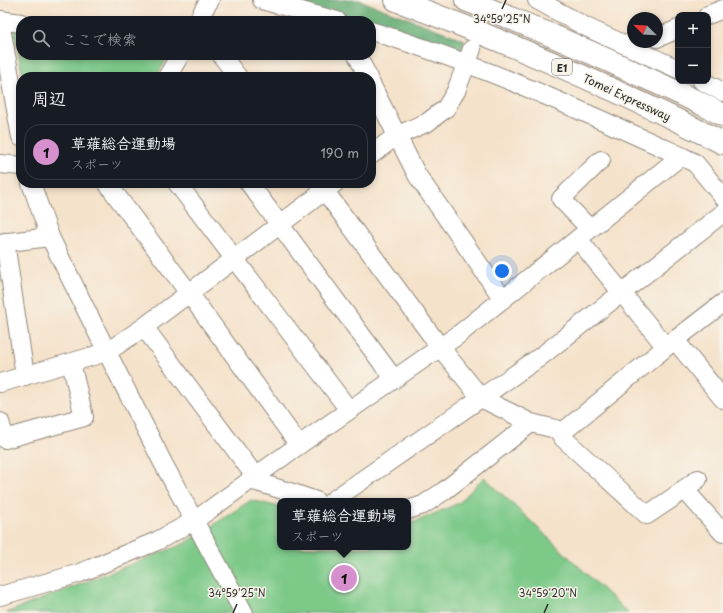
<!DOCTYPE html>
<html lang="ja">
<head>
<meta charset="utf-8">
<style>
	body { margin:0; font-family:"Playpen Sans","Klee One",sans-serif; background:#242831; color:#f1f3f6 }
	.controls { position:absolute; right:12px; top:12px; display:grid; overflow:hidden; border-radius:8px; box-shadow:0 2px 6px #0003 }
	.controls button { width:36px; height:36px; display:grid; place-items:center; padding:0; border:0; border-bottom:1px solid #363941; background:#171b24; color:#f1f3f6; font:20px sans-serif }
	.compass { position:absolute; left:627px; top:12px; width:36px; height:36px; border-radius:50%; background:#171b24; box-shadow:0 2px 6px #0003; rotate:294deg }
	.you { position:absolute; left:502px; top:271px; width:14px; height:14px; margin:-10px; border:3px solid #fff; border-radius:50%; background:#1a73e8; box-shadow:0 0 0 6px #1a73e833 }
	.badge { display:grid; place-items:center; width:26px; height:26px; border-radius:50%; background:#d690ce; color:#111; font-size:13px; font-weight:700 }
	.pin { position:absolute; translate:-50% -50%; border:2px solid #fff; box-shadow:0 1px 4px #0006 }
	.popup { position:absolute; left:277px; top:498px; width:134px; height:52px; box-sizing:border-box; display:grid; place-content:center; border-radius:8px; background:#171b24; filter:drop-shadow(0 1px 3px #0005); font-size:13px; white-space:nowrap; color:#9ea1a6 }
	.popup b { font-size:15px; color:#f1f3f6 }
	.popup::after { content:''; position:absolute; left:50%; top:100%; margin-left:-8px; border:8px solid transparent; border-top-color:#171b24 }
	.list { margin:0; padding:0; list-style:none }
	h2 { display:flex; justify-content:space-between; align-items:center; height:52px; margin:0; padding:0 16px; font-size:17px }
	h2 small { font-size:13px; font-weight:400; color:#9ea1a6 }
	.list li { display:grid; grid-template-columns:26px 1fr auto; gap:12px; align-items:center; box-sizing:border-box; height:56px; margin:0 8px 8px; padding:0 8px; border:1px solid #363941; border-radius:16px }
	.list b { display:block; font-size:15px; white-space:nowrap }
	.list p { margin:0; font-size:13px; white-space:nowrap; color:#9ea1a6 }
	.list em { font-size:13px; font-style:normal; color:#9ea1a6 }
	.icon { flex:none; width:22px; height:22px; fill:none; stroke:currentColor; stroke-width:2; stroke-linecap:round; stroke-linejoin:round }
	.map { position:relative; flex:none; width:723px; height:613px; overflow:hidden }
	.search { position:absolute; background:#171b24; box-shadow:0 2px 6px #0003; left:16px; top:16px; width:360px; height:44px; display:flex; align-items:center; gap:10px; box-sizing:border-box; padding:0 14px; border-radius:16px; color:#9ea1a6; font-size:15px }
	.panel { position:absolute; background:#171b24; box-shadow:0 2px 6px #0003; left:16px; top:72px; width:360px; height:116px; border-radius:16px }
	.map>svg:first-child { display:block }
</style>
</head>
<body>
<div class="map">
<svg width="723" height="613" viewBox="0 0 723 613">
	<rect width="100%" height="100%" fill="#f7f3e8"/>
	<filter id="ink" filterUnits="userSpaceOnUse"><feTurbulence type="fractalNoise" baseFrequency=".025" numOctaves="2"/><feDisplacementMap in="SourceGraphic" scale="8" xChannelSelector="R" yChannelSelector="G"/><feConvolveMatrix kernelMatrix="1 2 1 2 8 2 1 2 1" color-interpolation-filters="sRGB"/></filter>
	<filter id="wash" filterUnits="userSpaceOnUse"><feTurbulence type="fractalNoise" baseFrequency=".012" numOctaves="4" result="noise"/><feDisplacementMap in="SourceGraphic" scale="16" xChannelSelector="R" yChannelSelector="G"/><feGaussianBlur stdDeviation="0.9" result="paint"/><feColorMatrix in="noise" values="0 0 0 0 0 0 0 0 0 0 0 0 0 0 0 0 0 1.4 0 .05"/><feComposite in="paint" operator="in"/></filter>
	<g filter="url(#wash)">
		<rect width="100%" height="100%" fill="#f5e2ca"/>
		<g fill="#7cc988" stroke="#547a5a">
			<polygon points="21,28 21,55 169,55 156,77 23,77 14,31"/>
			<polygon points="484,477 628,613 6,613 186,543 251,500 280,507 280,547 408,547 408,525 459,503"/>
		</g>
		<polygon fill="#65ad74" stroke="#486c50" points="280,0 359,0 465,40 463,49 454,52 371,24 371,21 364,21 357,18 340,16"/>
	</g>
	<g filter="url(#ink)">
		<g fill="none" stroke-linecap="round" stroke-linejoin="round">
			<defs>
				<g id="minor">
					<polyline points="262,0 337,21"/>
					<polyline points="537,0 586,27 678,69"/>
					<polyline points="708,15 723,9"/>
					<polyline points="0,20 21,23"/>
					<polyline points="198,21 204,9 210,0"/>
					<polyline points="0,22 21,137"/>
					<path d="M371,31c107,32 209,79 310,125l14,7 28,34"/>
					<polyline points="657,38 678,29"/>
					<polyline points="221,55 238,77"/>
					<polyline points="357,55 368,77"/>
					<polyline points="167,77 180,55"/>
					<polyline points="702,81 723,92"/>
					<polyline points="371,84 417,175 503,299"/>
					<polyline points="371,155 396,136 428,122 446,108 456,91 472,49"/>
					<polyline points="0,164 21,166"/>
					<polyline points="31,183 50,237 107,352 163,463 244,613"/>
					<polyline points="107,183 189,293 299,445"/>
					<polyline points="177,183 349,410"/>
					<polyline points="249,183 394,379"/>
					<polyline points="319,183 440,347 481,398 531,423 564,431 666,347 723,303"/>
					<polyline points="590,229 561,199 601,160"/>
					<polyline points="578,239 666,347"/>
					<polyline points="5,242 25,376"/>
					<polyline points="0,243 50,237"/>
					<polyline points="144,327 255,476"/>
					<polyline points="675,340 723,399"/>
					<polyline points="0,383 107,352 144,327 335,183"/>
					<polyline points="0,422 5,439 84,417 71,363"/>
					<polyline points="558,430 563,438 647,515 674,497 698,479"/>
					<polyline points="250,480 293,493 316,501"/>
					<polyline points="684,489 723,533"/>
					<polyline points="332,501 540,357 723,213"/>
					<polyline points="408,510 423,505 444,491 531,423"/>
					<polyline points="0,596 80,573 157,541 194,521 299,445 458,335 681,156"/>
				</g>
				<g id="highway">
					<path d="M396,0c112,42 221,89 327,143"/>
					<path d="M466,0c60,24 119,49 178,77 27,12 53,24 79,38"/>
				</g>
			</defs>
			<use href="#minor" stroke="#90867a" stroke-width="20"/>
			<use href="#highway" stroke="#90867a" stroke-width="24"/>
			<use href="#minor" stroke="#fff" stroke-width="18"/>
			<use href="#highway" stroke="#fff" stroke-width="22"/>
		</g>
	</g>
	<path fill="none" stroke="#2b2b2b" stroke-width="1.5" d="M502,9l4,-9M233,613l4,-9M544,613l4,-9"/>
	<g text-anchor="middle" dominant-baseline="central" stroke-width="3" stroke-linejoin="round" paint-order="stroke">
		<rect fill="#f7f3e8" stroke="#686764" stroke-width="1" x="552" y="59" width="20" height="16" rx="3"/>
		<g font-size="10" font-weight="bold" fill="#2b2b2b">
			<text x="562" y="67">E1</text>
		</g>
		<g font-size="11" fill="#2b2b2b" stroke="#f7f3e8">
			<text transform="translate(627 97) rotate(25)">Tomei Expressway</text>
		</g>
	</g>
	<g font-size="10" text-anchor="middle" fill="#2b2b2b" stroke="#f7f3e8" stroke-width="3" stroke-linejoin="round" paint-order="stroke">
		<text x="502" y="23">34°59'25"N</text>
		<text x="237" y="597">34°59'25"N</text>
		<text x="548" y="597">34°59'20"N</text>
	</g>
</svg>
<div class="controls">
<button>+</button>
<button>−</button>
</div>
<svg class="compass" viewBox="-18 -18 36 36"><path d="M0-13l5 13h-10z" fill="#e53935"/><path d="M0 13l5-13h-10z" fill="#9ea1a6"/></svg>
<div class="you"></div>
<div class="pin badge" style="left:344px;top:578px">1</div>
<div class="popup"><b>草薙総合運動場</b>スポーツ</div>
<div class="search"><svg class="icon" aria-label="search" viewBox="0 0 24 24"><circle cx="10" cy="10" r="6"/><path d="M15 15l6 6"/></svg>ここで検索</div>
<section class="panel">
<h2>周辺<small></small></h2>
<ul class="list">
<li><span class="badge">1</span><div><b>草薙総合運動場</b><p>スポーツ</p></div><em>190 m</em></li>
</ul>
</section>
</div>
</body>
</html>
